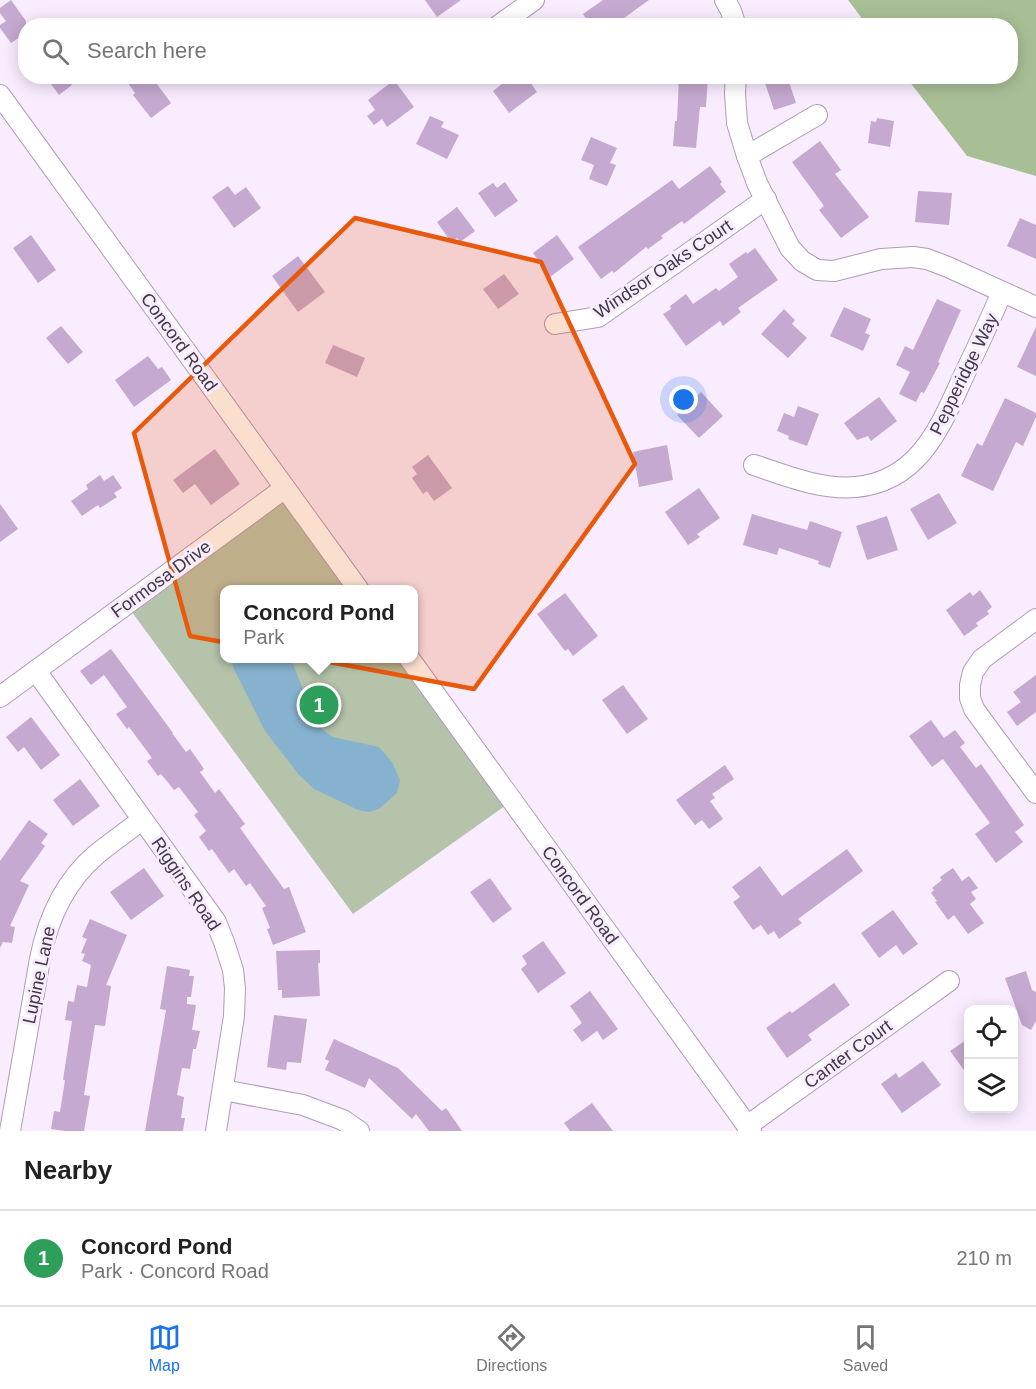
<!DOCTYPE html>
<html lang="en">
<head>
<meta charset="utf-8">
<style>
	body { margin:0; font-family:Arial,sans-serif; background:#f6f6f6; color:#222 }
	.controls { position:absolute; right:18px; bottom:18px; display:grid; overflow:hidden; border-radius:12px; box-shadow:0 3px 15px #0003 }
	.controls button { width:54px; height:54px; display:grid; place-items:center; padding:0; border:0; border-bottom:2px solid #e0e0e0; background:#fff; color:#222; font:30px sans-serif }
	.you { position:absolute; left:684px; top:400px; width:21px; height:21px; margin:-15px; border:4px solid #fff; border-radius:50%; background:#1a73e8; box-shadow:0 0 0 9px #1a73e833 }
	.badge { display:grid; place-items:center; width:39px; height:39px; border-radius:50%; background:#1a73e8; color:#fff; font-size:20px; font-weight:700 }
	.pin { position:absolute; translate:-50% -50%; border:3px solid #fff; box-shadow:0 2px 6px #0006 }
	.popup { position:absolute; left:220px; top:585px; width:198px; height:78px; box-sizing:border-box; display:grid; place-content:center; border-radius:12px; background:#fff; filter:drop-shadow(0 2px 4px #0005); font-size:20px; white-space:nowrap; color:#767676 }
	.popup b { font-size:22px; color:#222 }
	.popup::after { content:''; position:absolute; left:50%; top:100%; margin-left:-12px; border:12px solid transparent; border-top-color:#fff }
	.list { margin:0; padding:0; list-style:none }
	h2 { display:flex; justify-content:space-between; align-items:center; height:78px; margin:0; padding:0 24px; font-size:26px }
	h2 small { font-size:20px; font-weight:400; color:#767676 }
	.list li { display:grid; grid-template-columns:39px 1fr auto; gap:18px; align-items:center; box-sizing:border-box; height:96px; padding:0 24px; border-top:2px solid #e0e0e0 }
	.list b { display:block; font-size:22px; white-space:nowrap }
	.list p { margin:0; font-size:20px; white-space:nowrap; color:#767676 }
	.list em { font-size:20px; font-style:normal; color:#767676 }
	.icon { flex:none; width:33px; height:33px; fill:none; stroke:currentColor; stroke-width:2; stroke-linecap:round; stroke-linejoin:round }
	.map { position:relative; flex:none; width:1036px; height:1131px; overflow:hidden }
	.search { position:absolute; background:#fff; box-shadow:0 3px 15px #0003; left:18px; right:18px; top:18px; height:66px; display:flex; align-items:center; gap:15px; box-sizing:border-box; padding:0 21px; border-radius:24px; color:#767676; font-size:22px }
	.sheet { height:174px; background:#fff }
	nav { display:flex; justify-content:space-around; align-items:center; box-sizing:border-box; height:84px; border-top:2px solid #e0e0e0; background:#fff; font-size:16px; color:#767676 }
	nav a { display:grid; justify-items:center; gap:3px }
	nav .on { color:#1a73e8 }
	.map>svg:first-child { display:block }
</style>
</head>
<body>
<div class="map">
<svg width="1036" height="1131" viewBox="0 0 1036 1131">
	<rect width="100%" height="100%" fill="#f9ecff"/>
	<polygon fill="#b5c3aa" points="285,494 354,589 224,590 224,658 404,659 509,803 353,914 129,608"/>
	<polygon fill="#a8bf96" points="848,0 1036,0 1036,176 967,156 906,77 1010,76 1010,26 867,25"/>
	<polygon fill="#87b2cf" points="232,659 291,659 309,704 322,729 333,737 379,747 392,762 400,780 397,793 379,809 368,812 358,810 314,789 299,775 265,731 233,667"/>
	<g fill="#c5a9d0">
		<polygon points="11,0 26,21 26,33 11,43 0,28 0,25 6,21 0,13 0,8"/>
		<polygon points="425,0 461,0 437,17"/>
		<polygon points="603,0 649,0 613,26 591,26 583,14"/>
		<polygon points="45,76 66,76 72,85 59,95"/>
		<polygon points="123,76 151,76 171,103 151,118 133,95 135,93"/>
		<polygon points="512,76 526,76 537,92 509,113 493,91"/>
		<polygon points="679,76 708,77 706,107 700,107 696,148 673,146 675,121 677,121"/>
		<polygon points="785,76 787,76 796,103 774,110 765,83"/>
		<polygon points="394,80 414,107 387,127 382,119 374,125 367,116 375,110 368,100"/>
		<polygon points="430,116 444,122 441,127 459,135 447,159 416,144"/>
		<polygon points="877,118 894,121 890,147 868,143 871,121 876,122"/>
		<polygon points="591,137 617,148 610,163 616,165 607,186 589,179 594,165 581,160"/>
		<polygon points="820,141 841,170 835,174 869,217 841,238 819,210 824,206 792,162"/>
		<polygon points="710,166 722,182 720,184 726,192 684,224 682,221 661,236 663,238 648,249 646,247 614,273 612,271 601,279 578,247 672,180 679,189"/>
		<polygon points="505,182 518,201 495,217 478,193 493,183 497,188"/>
		<polygon points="228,186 235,195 246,187 261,208 234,228 212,197"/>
		<polygon points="918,191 952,193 949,225 915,222"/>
		<polygon points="457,207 475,231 460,242 457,238 451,242 437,222"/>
		<polygon points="1020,218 1036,225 1036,259 1007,246"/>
		<polygon points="31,235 56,270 38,283 13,248"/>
		<polygon points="557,235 574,259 550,277 533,253"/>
		<polygon points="755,248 778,280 738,308 741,312 723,326 720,321 686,346 663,314 671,309 670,306 686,294 693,304 716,288 719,291 738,277 729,264 746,252 747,254"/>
		<polygon points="298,256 325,292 298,312 272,276"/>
		<polygon points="504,274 519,294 498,309 483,289"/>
		<polygon points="937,299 961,310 938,362 940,363 924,393 921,392 916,402 899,394 910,372 896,365 905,346 913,350"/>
		<polygon points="844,307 871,319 865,333 870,335 863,351 830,336"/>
		<polygon points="784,309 795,320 792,324 807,338 788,358 761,334"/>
		<polygon points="61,326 83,352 68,364 46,338"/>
		<polygon points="1036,327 1036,376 1017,367"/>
		<polygon points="333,345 365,358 357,377 325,363"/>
		<polygon points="148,356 158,369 162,367 171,380 134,407 115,380"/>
		<polygon points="701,392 723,416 699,438 677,415"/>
		<polygon points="879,397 897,421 871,441 868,436 857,440 844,423"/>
		<polygon points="1005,398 1036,413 1036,417 1023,446 1016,442 993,491 961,476 977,443 982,446"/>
		<polygon points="798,406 819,414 807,446 788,439 789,436 777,431 784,413 794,417"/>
		<polygon points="667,445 673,480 639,487 633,452"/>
		<polygon points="215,449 240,484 211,505 195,484 183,493 173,480"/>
		<polygon points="428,455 452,488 434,501 427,491 423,494 412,478 417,474 412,467"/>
		<polygon points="100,475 104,481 113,475 122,488 114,493 117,497 100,508 98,505 82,516 71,501 88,489 86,485"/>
		<polygon points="699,488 720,518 697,534 700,537 688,545 665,512"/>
		<polygon points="939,493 957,523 928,540 910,509"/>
		<polygon points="0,504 18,529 0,542"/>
		<polygon points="752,514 807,530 810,521 842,532 830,568 818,564 819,561 779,548 777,555 743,545"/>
		<polygon points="887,516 898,550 867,560 856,526"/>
		<polygon points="980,590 992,607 987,611 989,614 976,623 978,626 964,636 946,610 970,592 973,596"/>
		<polygon points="565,593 598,636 573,656 568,649 565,651 537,614"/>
		<polygon points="111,649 173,733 172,733 186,752 190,749 204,769 200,772 215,793 219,789 245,824 240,828 284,889 289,887 306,932 273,945 267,929 270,928 262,908 266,906 250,883 246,886 234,869 229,873 212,849 209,851 199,837 206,831 194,815 198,812 179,787 174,790 161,774 158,776 147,761 152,758 129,727 127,729 116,714 127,707 104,675 91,685 80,671"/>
		<polygon points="1036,675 1036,712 1017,726 1007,712 1021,702 1013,692"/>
		<polygon points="623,685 648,719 627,734 602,700"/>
		<polygon points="31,717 60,755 41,770 24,747 18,752 6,737"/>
		<polygon points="931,720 944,738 955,730 965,743 960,747 976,768 981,764 1024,825 1015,832 1023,842 996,863 975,834 990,823 943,759 932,767 909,736"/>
		<polygon points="725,765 734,779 712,794 715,798 710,801 723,819 709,829 702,820 695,825 676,800"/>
		<polygon points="80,779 100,806 73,826 53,800"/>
		<polygon points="29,820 48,834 41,843 45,846 20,881 29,885 10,926 15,927 12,943 3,942 0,948 0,861"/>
		<polygon points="847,849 863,871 798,919 802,923 779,939 774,931 768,935 761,925 753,930 733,902 740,897 732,887 760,866 782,896"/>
		<polygon points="144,868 164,896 131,920 110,892"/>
		<polygon points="953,868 962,881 969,876 978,888 971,892 976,899 970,904 984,923 968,934 954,915 948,920 935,902 937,901 931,893 934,890 932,888 942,880 940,877"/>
		<polygon points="490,878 512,909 493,923 470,892"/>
		<polygon points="893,910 918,944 903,955 896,945 879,958 861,933"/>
		<polygon points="90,919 127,935 106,985 111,986 105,1026 95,1025 84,1095 90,1096 84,1131 65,1131 51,1129 54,1111 60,1112 65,1080 63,1080 72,1021 65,1020 68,1001 74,1002 77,985 87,987 91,965 82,961 85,954 81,953 87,939 82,937"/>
		<polygon points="543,941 566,973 538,993 521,969 527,964 522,956"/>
		<polygon points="320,950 320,963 318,963 320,996 282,998 282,990 278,990 276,951"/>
		<polygon points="167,966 190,970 189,976 194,976 191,997 187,997 187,1004 196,1005 192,1030 200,1031 196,1049 193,1049 190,1069 182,1068 177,1095 184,1097 181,1118 185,1118 183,1131 145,1131 166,1010 160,1009"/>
		<polygon points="1026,971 1032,990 1036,992 1036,1021 1031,1030 1022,1025 1005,978"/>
		<polygon points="834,983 850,1005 808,1035 812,1040 787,1058 766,1028 790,1011 792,1013"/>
		<polygon points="590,991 618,1029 603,1040 597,1031 582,1042 573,1030 582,1023 570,1006"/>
		<polygon points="274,1015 307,1019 301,1063 287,1062 286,1070 267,1067"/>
		<polygon points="969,1038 969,1077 950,1051"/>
		<polygon points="334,1039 398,1068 442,1111 446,1108 462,1131 429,1131 416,1114 412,1119 369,1078 365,1088 325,1070 329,1061 325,1059"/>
		<polygon points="923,1061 941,1085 902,1113 881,1084 896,1073 899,1078"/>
		<polygon points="592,1103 613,1131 570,1131 564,1123"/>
	</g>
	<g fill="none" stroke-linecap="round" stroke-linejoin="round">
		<defs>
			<g id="minor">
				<polyline points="725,0 731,11 736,26"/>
				<polyline points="498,26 534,0"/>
				<polyline points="736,76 735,93 737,123 747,156 757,183 790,248 802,261 817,270 834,271 881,259 913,257 927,259 948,267 1036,307"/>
				<polyline points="0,95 359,590"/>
				<polyline points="747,156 817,115"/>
				<polyline points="555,324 598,317 766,199"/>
				<path d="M754,465c33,11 67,25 102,22 64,-6 85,-62 108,-112 13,-27 26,-55 38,-83"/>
				<polyline points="1036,619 982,659 973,672 970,685 970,698 974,709 987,727 1036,793"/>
				<polyline points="409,658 751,1131"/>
				<polyline points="36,671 216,922 224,942 233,970 235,988 234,1016 216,1131"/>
				<polyline points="0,697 285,488"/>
				<polyline points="223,1090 303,1105 343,1120 359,1131"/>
				<polyline points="747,1126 949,981"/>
				<path d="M10,1131l30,-172c8,-41 25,-78 57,-105 15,-12 30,-23 45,-34"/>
			</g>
		</defs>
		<use href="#minor" stroke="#b09bb8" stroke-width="22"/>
		<use href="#minor" stroke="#fff" stroke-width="20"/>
	</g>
	<path fill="#e8590c" fill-opacity="0.2" stroke="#e8590c" stroke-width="4.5" stroke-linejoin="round" d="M355,218l186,44 94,202 -161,225 -284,-53 -56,-203z"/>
	<g text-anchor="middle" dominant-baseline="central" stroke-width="6" stroke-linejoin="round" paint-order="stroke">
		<g font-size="18" fill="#423945" stroke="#f9ecff">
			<text transform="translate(663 269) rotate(-34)">Windsor Oaks Court</text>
			<text transform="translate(179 342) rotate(54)">Concord Road</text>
			<text transform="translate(964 374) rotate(-64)">Pepperidge Way</text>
			<text transform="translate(161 579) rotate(-36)">Formosa Drive</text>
			<text transform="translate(186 884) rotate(56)">Riggins Road</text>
			<text transform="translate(580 895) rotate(54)">Concord Road</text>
			<text transform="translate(39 975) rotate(-78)">Lupine Lane</text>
			<text transform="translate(848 1054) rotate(-36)">Canter Court</text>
		</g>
	</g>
</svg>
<div class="controls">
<button><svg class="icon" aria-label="locate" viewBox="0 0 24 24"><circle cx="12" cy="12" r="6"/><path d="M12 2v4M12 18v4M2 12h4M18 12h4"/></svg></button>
<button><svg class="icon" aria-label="layers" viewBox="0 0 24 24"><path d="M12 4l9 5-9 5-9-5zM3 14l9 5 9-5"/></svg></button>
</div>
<div class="you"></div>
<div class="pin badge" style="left:319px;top:705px;background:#2e9e5b">1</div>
<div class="popup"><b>Concord Pond</b>Park</div>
<div class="search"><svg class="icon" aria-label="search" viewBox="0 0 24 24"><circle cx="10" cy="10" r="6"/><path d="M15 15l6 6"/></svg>Search here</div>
</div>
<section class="sheet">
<h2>Nearby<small></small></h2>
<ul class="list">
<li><span class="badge" style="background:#2e9e5b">1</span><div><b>Concord Pond</b><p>Park · Concord Road</p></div><em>210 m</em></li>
</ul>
</section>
<nav>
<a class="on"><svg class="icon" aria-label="map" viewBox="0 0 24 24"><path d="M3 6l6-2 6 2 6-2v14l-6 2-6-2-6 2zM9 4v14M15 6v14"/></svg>Map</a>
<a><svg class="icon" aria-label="directions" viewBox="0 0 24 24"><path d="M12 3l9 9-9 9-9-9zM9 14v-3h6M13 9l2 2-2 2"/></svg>Directions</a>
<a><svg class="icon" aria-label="saved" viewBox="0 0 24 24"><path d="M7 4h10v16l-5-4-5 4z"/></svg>Saved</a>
</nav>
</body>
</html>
